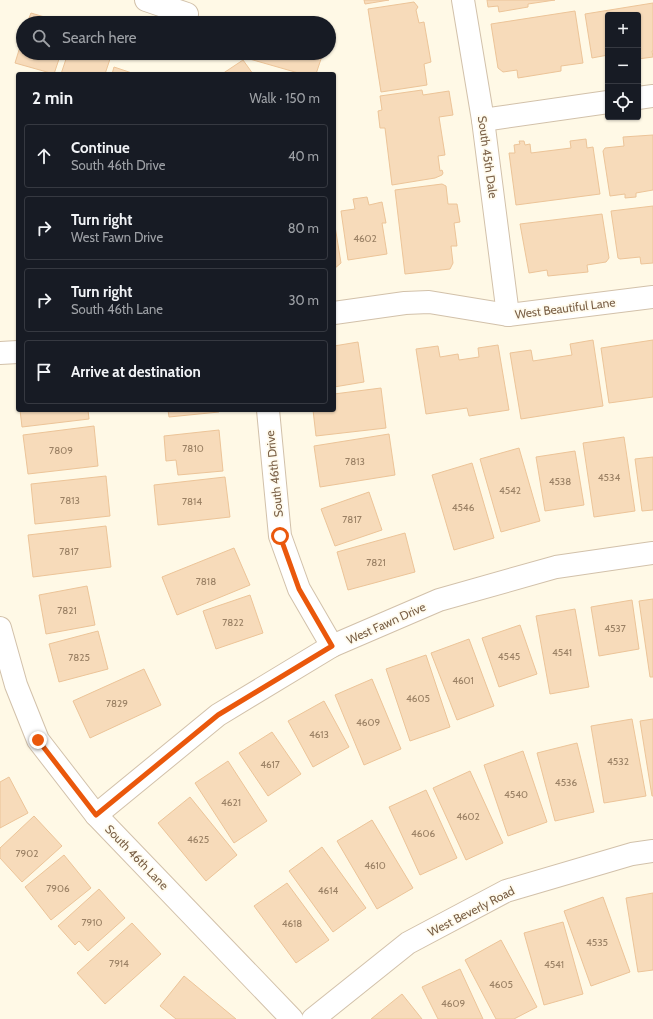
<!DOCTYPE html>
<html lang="en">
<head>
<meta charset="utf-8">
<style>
	body { margin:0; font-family:Cabin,sans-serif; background:#242831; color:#f1f3f6 }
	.controls { position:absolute; right:12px; top:12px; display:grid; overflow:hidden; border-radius:4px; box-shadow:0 1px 3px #0004 }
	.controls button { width:36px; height:36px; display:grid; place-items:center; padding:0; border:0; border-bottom:1px solid #363941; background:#171b24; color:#f1f3f6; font:20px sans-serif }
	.stop { position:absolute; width:12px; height:12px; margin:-9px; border:3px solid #ea580c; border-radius:50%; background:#fff }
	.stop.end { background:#ea580c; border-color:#fff; box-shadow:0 1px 4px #0008 }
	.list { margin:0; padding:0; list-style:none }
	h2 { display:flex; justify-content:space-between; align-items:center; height:52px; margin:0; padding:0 16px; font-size:17px }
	h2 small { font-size:13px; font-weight:400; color:#9ea1a6 }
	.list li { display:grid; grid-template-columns:26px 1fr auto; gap:12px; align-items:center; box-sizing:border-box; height:64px; margin:0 8px 8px; padding:0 8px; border:1px solid #363941; border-radius:4px }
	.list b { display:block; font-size:15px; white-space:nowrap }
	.list p { margin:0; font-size:13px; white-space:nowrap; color:#9ea1a6 }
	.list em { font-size:13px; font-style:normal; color:#9ea1a6 }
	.icon { flex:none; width:22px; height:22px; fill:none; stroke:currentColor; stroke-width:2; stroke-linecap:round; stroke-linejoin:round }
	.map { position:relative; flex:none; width:653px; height:1019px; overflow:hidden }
	.search { position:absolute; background:#171b24; box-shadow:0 1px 3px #0004; left:16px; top:16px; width:320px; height:44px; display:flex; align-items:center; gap:10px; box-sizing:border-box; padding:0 14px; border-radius:22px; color:#9ea1a6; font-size:15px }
	.panel { position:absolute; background:#171b24; box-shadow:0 1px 3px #0004; left:16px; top:72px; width:320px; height:340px; border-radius:4px }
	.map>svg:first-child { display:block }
</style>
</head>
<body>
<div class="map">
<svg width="653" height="1019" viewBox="0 0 653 1019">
	<rect width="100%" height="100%" fill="#fff9e6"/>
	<g fill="#f7dbba" stroke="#ecc498">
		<polygon points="364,0 389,0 365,4"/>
		<polygon points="487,0 555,0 528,4 528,7 499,12 498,6 488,7"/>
		<polygon points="414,2 418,7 416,10 419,23 424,22 431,62 424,64 427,85 381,92 368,9"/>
		<polygon points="653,3 653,51 652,51 653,57 638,59 638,15 608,15 608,55 592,58 585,14"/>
		<polygon points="575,11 583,63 561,66 561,71 518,78 517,70 503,72 498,68 491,24"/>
		<polygon points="31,13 65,23 27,23"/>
		<polygon points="258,19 272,23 257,23"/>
		<polygon points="23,37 23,53 61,53 54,74 15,63"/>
		<polygon points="68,53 112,53 105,74 61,74"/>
		<polygon points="248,53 323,53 316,74 302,74 246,58"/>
		<polygon points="243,60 253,74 222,74"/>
		<polygon points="114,67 135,74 112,74"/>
		<polygon points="422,90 423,95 449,91 453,115 439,117 445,155 438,156 440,171 442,170 443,173 442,175 435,178 392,185 385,128 380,128 378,111 382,110 380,96"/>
		<polygon points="653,135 653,190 636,193 636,197 625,198 625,194 610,196 603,151 605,148 624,146 623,137"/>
		<polygon points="586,139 587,148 593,147 600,194 516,205 509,153 515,153 514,145 520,144 519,141 524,141 525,145 530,144 531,153 571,148 570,141"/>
		<polygon points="442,184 446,186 448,204 457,204 460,222 454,223 457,246 451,246 453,263 450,269 405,274 395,190"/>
		<polygon points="367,197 369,205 382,202 386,223 382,223 387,254 348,260 341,211 355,209 353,199"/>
		<polygon points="653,206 653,263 641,264 640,257 620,259 618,258 611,211"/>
		<polygon points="602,214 609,258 606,262 587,265 588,272 548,276 547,270 529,273 520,224"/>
		<polygon points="334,220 341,263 334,269"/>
		<polygon points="593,340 603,406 521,419 510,353 531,350 533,361 572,355 570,344"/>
		<polygon points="653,340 653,397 609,403 601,348"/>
		<polygon points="358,342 364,382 334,387 334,346"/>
		<polygon points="498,345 509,410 469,416 467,408 426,414 416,349 438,346 440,357 458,354 459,360 479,357 478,348"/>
		<polygon points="381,388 386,428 316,436 313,410 334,410 334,394"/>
		<polygon points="20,410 88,410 89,419 22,427"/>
		<polygon points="168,410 219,410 219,412 169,417"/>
		<polygon points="94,426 98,466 28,474 23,435"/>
		<polygon points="219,430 223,471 178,475 176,460 166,461 164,436"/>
		<polygon points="389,434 395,475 320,487 314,446"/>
		<polygon points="624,437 635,511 594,517 583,443"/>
		<polygon points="519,448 540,521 501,532 480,459"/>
		<polygon points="575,451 584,505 545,511 536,457"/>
		<polygon points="653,457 653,510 642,511 635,459"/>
		<polygon points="472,463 494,538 454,550 432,475"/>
		<polygon points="106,476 110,516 35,524 31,484"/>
		<polygon points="225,477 230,517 158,525 154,485"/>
		<polygon points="369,492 382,530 335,546 321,509"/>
		<polygon points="106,526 111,567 33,577 28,535"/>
		<polygon points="405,533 415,572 348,590 337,552"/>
		<polygon points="234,548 250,585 177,615 162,577"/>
		<polygon points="87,586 95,625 46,634 39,595"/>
		<polygon points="250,595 263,633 216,649 203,611"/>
		<polygon points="653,599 653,677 650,677 639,601"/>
		<polygon points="632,600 639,649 599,656 591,607"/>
		<polygon points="575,609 589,687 550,694 536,616"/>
		<polygon points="520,625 537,674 499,687 482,638"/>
		<polygon points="98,631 108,669 59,682 49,644"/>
		<polygon points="469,639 494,706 457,720 431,653"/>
		<polygon points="426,655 450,727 410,741 386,669"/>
		<polygon points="144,669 161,705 90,738 73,701"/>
		<polygon points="372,679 401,749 364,765 335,695"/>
		<polygon points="324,701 349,747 313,767 288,721"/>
		<polygon points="632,719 646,796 604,803 591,726"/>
		<polygon points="653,719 653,796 652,796 640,721"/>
		<polygon points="272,732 301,774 268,796 239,753"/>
		<polygon points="577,743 594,812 555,821 537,753"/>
		<polygon points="523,751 547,822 508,836 484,765"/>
		<polygon points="228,761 267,821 234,843 195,783"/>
		<polygon points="470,771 503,843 466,860 433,788"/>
		<polygon points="9,777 28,813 0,828 0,782"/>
		<polygon points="426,790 457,858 420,875 389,807"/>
		<polygon points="190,797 237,855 206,881 158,823"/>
		<polygon points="34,816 62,846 22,882 0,858 0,848"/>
		<polygon points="372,820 413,888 377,909 337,841"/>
		<polygon points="322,847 366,908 333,932 289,871"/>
		<polygon points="64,855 91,888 51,920 25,887"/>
		<polygon points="287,883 329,940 296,963 254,906"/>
		<polygon points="99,889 125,918 88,951 79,941 75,945 58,926"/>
		<polygon points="653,893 653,970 638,972 626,898"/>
		<polygon points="603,897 630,972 591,986 564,911"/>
		<polygon points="563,922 583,994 544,1005 524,933"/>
		<polygon points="132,923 161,954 105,1004 77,973"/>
		<polygon points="501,940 537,1007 514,1019 496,1019 465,960"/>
		<polygon points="460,969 483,1019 438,1019 422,987"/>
		<polygon points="184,976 236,1019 176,1019 160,1006"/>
		<polygon points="402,994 422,1019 371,1019"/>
	</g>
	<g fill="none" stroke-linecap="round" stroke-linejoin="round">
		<defs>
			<g id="minor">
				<polyline points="146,0 187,14"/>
				<polyline points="463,0 483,120 508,315"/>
				<polyline points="638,98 653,96"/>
				<polyline points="483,120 608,102"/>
				<polyline points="334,313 405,303 429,302 508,315 653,297"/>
				<polyline points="0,353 18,352"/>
				<polyline points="268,410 280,536 299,589 332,646"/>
				<polyline points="0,628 16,685 38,740 96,815 292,1019"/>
				<polyline points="96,815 218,715 332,646 439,600 556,567 653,553"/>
				<polyline points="313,1019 408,943 506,891 632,854 653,851"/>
			</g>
		</defs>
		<use href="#minor" stroke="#d2c1aa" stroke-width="24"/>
		<use href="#minor" stroke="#fff" stroke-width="22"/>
	</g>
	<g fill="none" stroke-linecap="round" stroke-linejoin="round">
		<polyline stroke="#ea580c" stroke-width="5" points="38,740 96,815 218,715 332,646 299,589 280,536"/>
	</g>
	<g text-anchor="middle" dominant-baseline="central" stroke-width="3.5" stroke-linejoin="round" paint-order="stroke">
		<g font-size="10" fill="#9a8064">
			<text x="365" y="238">4602</text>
			<text x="193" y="448">7810</text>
			<text x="61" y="450">7809</text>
			<text x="355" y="461">7813</text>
			<text x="609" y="477">4534</text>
			<text x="560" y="481">4538</text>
			<text x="510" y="490">4542</text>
			<text x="70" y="500">7813</text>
			<text x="192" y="501">7814</text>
			<text x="463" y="507">4546</text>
			<text x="352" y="519">7817</text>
			<text x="69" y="551">7817</text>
			<text x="376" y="562">7821</text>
			<text x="206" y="581">7818</text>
			<text x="67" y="610">7821</text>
			<text x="233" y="622">7822</text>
			<text x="615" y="628">4537</text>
			<text x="562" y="652">4541</text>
			<text x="509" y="656">4545</text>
			<text x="79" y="657">7825</text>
			<text x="463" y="680">4601</text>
			<text x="418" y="698">4605</text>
			<text x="117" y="703">7829</text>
			<text x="368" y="722">4609</text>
			<text x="319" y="734">4613</text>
			<text x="618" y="761">4532</text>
			<text x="270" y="764">4617</text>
			<text x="566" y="782">4536</text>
			<text x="516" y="794">4540</text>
			<text x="231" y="802">4621</text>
			<text x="468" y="816">4602</text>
			<text x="423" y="833">4606</text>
			<text x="198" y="839">4625</text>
			<text x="27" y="853">7902</text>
			<text x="375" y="865">4610</text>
			<text x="58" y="888">7906</text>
			<text x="328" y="890">4614</text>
			<text x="92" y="922">7910</text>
			<text x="292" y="923">4618</text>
			<text x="597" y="942">4535</text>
			<text x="119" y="963">7914</text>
			<text x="554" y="964">4541</text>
			<text x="501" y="984">4605</text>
			<text x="453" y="1003">4609</text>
		</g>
		<g font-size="12" fill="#7b6147" stroke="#fffbee">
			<text transform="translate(488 157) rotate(82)">South 45th Dale</text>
			<text transform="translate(565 308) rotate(-7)">West Beautiful Lane</text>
			<text transform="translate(274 474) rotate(-96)">South 46th Drive</text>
			<text transform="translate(386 623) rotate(-24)">West Fawn Drive</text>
			<text transform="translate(137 857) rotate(46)">South 46th Lane</text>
			<text transform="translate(471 911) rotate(-27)">West Beverly Road</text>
		</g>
	</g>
</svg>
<div class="controls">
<button>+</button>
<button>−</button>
<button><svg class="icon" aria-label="locate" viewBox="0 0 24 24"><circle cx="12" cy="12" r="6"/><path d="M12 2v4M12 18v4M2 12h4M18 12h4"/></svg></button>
</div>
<div class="stop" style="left:280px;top:536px"></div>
<div class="stop end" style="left:38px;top:740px"></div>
<div class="search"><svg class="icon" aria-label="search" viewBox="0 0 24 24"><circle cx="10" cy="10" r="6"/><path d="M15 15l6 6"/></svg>Search here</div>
<section class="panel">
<h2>2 min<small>Walk · 150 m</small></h2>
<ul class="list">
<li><svg class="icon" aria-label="ahead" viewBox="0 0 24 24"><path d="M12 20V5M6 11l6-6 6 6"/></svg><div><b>Continue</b><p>South 46th Drive</p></div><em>40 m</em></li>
<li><svg class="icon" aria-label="right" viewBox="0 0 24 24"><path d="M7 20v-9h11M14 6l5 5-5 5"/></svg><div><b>Turn right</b><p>West Fawn Drive</p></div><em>80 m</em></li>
<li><svg class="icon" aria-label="right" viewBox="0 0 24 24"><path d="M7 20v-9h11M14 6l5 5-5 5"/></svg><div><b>Turn right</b><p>South 46th Lane</p></div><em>30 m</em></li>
<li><svg class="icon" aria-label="arrive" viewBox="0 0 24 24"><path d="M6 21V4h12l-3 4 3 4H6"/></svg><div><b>Arrive at destination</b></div></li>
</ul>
</section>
</div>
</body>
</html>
